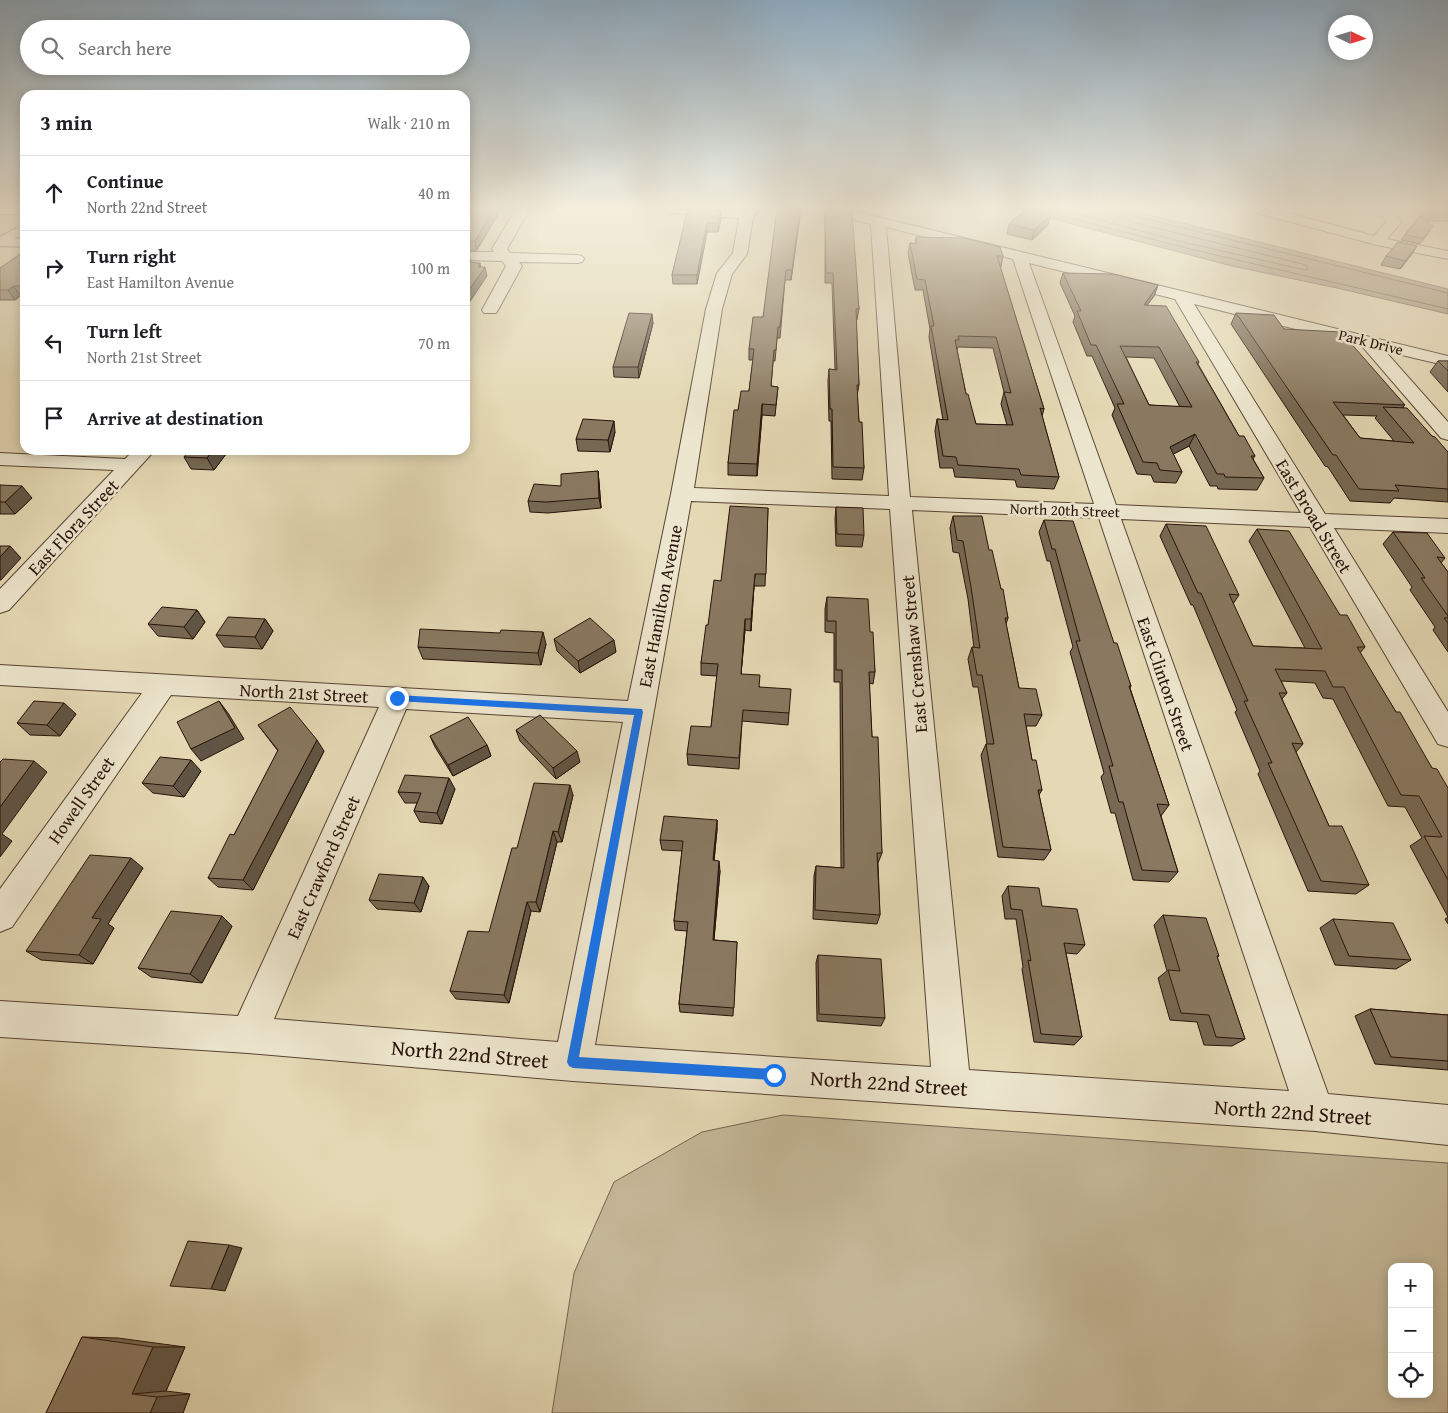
<!DOCTYPE html>
<html lang="en">
<head>
<meta charset="utf-8">
<style>
	body { margin:0; font-family:"Gentium Book Plus",serif; background:#f2f2f2; color:#202124 }
	.controls { position:absolute; right:15px; bottom:15px; display:grid; overflow:hidden; border-radius:10px; box-shadow:0 2px 12px #0003 }
	.controls button { width:45px; height:45px; display:grid; place-items:center; padding:0; border:0; border-bottom:1px solid #e0e0e0; background:#fff; color:#202124; font:25px sans-serif }
	.compass { position:absolute; left:1328px; top:15px; width:45px; height:45px; border-radius:50%; background:#fff; box-shadow:0 2px 12px #0003; rotate:94deg }
	.stop { position:absolute; width:15px; height:15px; margin:-11px; border:4px solid #1a73e8; border-radius:50%; background:#fff }
	.stop.end { background:#1a73e8; border-color:#fff; box-shadow:0 1px 5px #0008 }
	.list { margin:0; padding:0; list-style:none }
	h2 { display:flex; justify-content:space-between; align-items:center; height:65px; margin:0; padding:0 20px; font-size:21px }
	h2 small { font-size:16px; font-weight:400; color:#757577 }
	.list li { display:grid; grid-template-columns:32px 1fr auto; gap:15px; align-items:center; box-sizing:border-box; height:75px; padding:0 20px; border-top:1px solid #e0e0e0 }
	.list b { display:block; font-size:19px; white-space:nowrap }
	.list p { margin:0; font-size:16px; white-space:nowrap; color:#757577 }
	.list em { font-size:16px; font-style:normal; color:#757577 }
	.icon { flex:none; width:28px; height:28px; fill:none; stroke:currentColor; stroke-width:2; stroke-linecap:round; stroke-linejoin:round }
	.map { position:relative; flex:none; width:1448px; height:1413px; overflow:hidden }
	.search { position:absolute; background:#fff; box-shadow:0 2px 12px #0003; left:20px; top:20px; width:450px; height:55px; display:flex; align-items:center; gap:12px; box-sizing:border-box; padding:0 18px; border-radius:28px; color:#757577; font-size:19px }
	.panel { position:absolute; background:#fff; box-shadow:0 2px 12px #0003; left:20px; top:90px; width:450px; height:365px; border-radius:15px }
	.map>svg:first-child { display:block }
</style>
</head>
<body>
<div class="map">
<svg width="1448" height="1413" viewBox="0 0 1448 1413">
	<rect width="100%" height="100%" fill="#e4d9b4"/>
	<filter id="stains"><feTurbulence type="fractalNoise" baseFrequency=".004" numOctaves="4"/><feColorMatrix values="0 0 0 0 .2 0 0 0 0 .09 0 0 0 0 .02 0 0 0 .5 -.17"/></filter>
	<radialGradient id="worn" r=".72"><stop offset=".6" stop-color="#630" stop-opacity="0"/><stop offset="1" stop-color="#630" stop-opacity=".3"/></radialGradient>
	<path fill="#c4b797" stroke="#756450" fill-rule="evenodd" d="M783,1115l665,48v250h-896l22,-140 40,-91 88,-50zM1392,1267h37v127h-37z"/>
	<polygon fill="#a3957a" stroke="#71614c" points="1015,209 1126,209 1448,289 1448,314 1337,288 1232,266"/>
	<g fill="none" stroke-linecap="round" stroke-linejoin="round">
		<g stroke="#645441" stroke-width="1">
			<polyline points="1036,209 1190,249 1448,309"/>
			<polyline points="1058,209 1183,242 1305,270 1308,269 1306,265 1132,222 1125,218 1123,209"/>
			<polyline points="1129,209 1130,214 1134,216 1448,293"/>
		</g>
		<defs>
			<g id="minor">
				<rect x="0" y="209" width="25" height="5"/>
				<polygon points="516,209 530,209 507,249 510,253 577,255 582,256 584,259 582,262 577,263 519,262 522,266 498,310 496,313 484,313 482,310 506,266 502,261 465,260 465,252 494,252 492,249"/>
				<path d="M665,209l78,2 18,-2 -8,8 -6,37 -15,20 -10,35 -28,179 195,8 -18,-272 -49,-12 -2,-3h24l34,8 570,139v10l-63,-15 63,71v18l-7,-2 -80,-93 -167,-41 131,210 123,5v14l-114,-5 114,184v35l-10,-3 -128,-217 -189,-8 207,575 120,11v40l-133,-14 -742,-50 -325,-28 -248,-16v-36l238,15 141,-309 -208,-12 -159,232 -12,5v-43l142,-196 -142,-8v-20l628,36 43,-207 35,-185 11,-36 16,-20 6,-35 -67,-5zM886,227l127,32 81,245 -184,-7zM1029,263l146,36 126,214 -185,-8zM691,501l199,8 41,558 -336,-22zM912,510l187,8 190,573 -320,-21zM406,709l217,13 -65,320 -284,-23z"/>
				<polygon points="1251,209 1274,209 1374,236 1387,221 1375,209 1390,209 1402,221 1387,239 1448,251 1448,259 1377,245 1253,212"/>
				<polygon points="0,238 25,239 25,247 0,246"/>
				<polygon points="134,450 155,450 9,610 0,613 0,589 114,470 0,465 0,453 125,459"/>
			</g>
			<polygon id="tertiary" points="25,223 25,233 0,247 0,237"/>
		</defs>
		<use href="#minor" stroke="#564433" stroke-width="2"/>
		<use href="#tertiary" stroke="#564433" stroke-width="2"/>
		<use href="#minor" fill="#ede6ce" fill-rule="evenodd"/>
		<use href="#tertiary" fill="#ede6ce" fill-rule="evenodd"/>
	</g>
	<g fill="#766853" stroke="#261208" fill-rule="evenodd">
		<polygon points="473,209 501,209 477,250 465,251 465,210 473,210"/>
		<polygon points="688,209 721,210 721,219 718,232 707,232 697,284 673,284 672,275"/>
		<polygon points="801,209 791,280 785,280 780,338 777,338 775,361 773,361 771,386 778,387 775,416 762,415 757,476 728,475 728,463 738,410 749,391 753,360 749,360 749,349 763,317"/>
		<polygon points="825,209 844,209 859,309 857,320 856,320 859,385 857,396 859,422 864,468 862,480 832,479 831,421 829,421 828,381 829,369 835,370 832,283 825,283"/>
		<polygon points="1448,209 1448,221 1427,221 1430,231 1420,244 1401,240 1422,212"/>
		<polygon points="1009,224 1048,225 1032,240 1007,234"/>
		<path d="M916,237l87,19 -2,11h-1l44,142 -2,7 17,61 -5,12 -37,-2 -2,-7 -60,-3 -2,-9h-13l-5,-37 2,-12 6,1 -14,-83 1,-8 -7,-39h-8l-7,-37 2,-10 5,1zM958,347l35,1 11,44 -3,12 6,21 -31,-1 -10,-30 -9,-44z"/>
		<polygon points="25,254 25,296 20,296 15,300 0,300 0,268"/>
		<polygon points="1412,254 1400,269 1381,265 1386,256"/>
		<path d="M1063,273l95,12 -4,11 -7,9 52,57 -1,2 41,72 16,20 -2,3 11,19 -7,12 -39,-1 -1,-3h-7l-21,-40 -16,8 9,18 -6,11 -22,-1 -3,-7 -14,-1 -25,-59 3,-7 -23,-52h-5l-14,-34 2,-6 -15,-33zM1126,357l28,1 26,49 -31,-2z"/>
		<path d="M1236,313l48,16 121,76 -2,2 45,45v50l-54,-4 -4,5 -40,-2 -22,-34 -3,-1 -94,-142zM1343,415l34,1 -2,2 19,23 -34,-3z"/>
		<polygon points="653,323 639,378 614,377 613,367"/>
		<polygon points="1438,361 1448,361 1448,392 1430,372"/>
		<polygon points="615,432 610,452 578,451 576,439"/>
		<polygon points="229,450 214,470 191,469 184,457"/>
		<polygon points="598,471 599,482 601,508 548,513 530,512 528,501"/>
		<polygon points="0,485 32,498 15,514 0,514"/>
		<polygon points="836,507 864,535 862,547 836,546 835,519"/>
		<polygon points="768,508 765,586 754,586 751,631 745,630 741,674 760,687 789,713 788,725 742,721 739,769 688,765 687,754 711,727 717,676 701,675 701,663 708,625 721,581"/>
		<polygon points="953,516 989,550 1001,589 1008,618 1006,624 1019,688 1042,715 1036,726 1026,726 1032,760 1042,790 1039,795 1051,850 1044,860 998,857 981,755 986,744 987,744 978,687 973,687 968,659 972,647 974,648 968,599 959,553 953,552 950,528"/>
		<polygon points="1044,520 1114,643 1131,686 1130,688 1169,805 1161,816 1178,872 1169,882 1133,880 1115,813 1111,813 1101,777 1104,773 1070,652 1073,647 1050,561 1047,561 1039,532"/>
		<polygon points="1166,524 1239,595 1233,604 1253,646 1305,648 1249,541 1257,529 1340,615 1365,647 1360,653 1396,712 1432,768 1448,788 1448,924 1445,919 1448,917 1410,846 1422,838 1405,807 1388,806 1333,699 1323,698 1315,683 1281,681 1287,693 1282,699 1303,744 1296,752 1329,826 1369,885 1356,894 1308,891 1258,774 1260,771 1235,712 1237,710 1193,605 1191,605 1160,536"/>
		<polygon points="1393,532 1445,558 1441,563 1448,572 1448,652 1433,630 1435,627 1410,590 1412,587 1383,544"/>
		<polygon points="827,597 870,632 875,672 873,684 869,683 872,737 882,853 878,863 880,915 877,924 813,919 814,876 816,866 841,868 840,682 834,682 834,633 825,632 825,609"/>
		<polygon points="197,610 205,622 193,639 158,636 148,624"/>
		<polygon points="265,619 273,631 262,649 224,647 216,635"/>
		<polygon points="554,639 616,652 580,673 557,651"/>
		<polygon points="546,644 541,665 423,659 418,647"/>
		<polygon points="76,714 60,736 30,735 17,723"/>
		<polygon points="258,725 324,751 253,890 218,887 208,878 234,835 278,751"/>
		<polygon points="516,730 580,762 556,779 520,741"/>
		<polygon points="430,736 487,745 491,756 453,776 435,747"/>
		<polygon points="201,771 184,797 153,793 142,783"/>
		<polygon points="455,789 442,824 420,822 414,811 417,803 405,803 398,792"/>
		<polygon points="573,795 562,842 557,842 540,912 531,911 509,1003 456,999 450,991 489,932"/>
		<polygon points="717,820 717,830 714,861 720,871 714,940 737,942 733,1016 680,1012 679,1004 687,931 675,930 674,921 682,851 662,850 660,840"/>
		<polygon points="143,868 108,924 114,928 93,964 41,960 26,951"/>
		<polygon points="429,886 421,912 377,909 369,900"/>
		<polygon points="1008,886 1042,906 1085,945 1077,954 1066,953 1082,1037 1074,1045 1034,1042 1022,969 1023,967 1016,919 1005,919 1002,896"/>
		<polygon points="1163,915 1219,956 1217,957 1245,1039 1232,1046 1204,1045 1197,1022 1170,1020 1158,978 1167,971 1154,925"/>
		<polygon points="1333,919 1411,960 1396,969 1335,965 1320,928"/>
		<polygon points="232,926 202,983 151,977 138,968"/>
		<polygon points="818,955 885,1018 881,1026 817,1021 816,963"/>
		<polygon points="1370,1009 1448,1015 1448,1070 1375,1064 1355,1016"/>
		<polygon points="82,1337 118,1338 185,1347 166,1391 190,1394 183,1413 46,1413"/>
	</g>
	<g fill="#605544" stroke="#261208">
		<polygon points="494,209 501,209 477,250 475,241"/>
		<polygon points="800,209 801,209 791,280 792,270"/>
		<polygon points="721,210 721,219 718,232 718,223"/>
		<polygon points="1051,215 1048,225 1032,240 1034,230"/>
		<polygon points="707,223 707,232 697,284 697,275"/>
		<polygon points="1417,246 1412,254 1400,269 1405,261"/>
		<polygon points="468,253 471,262 465,271 465,259"/>
		<polygon points="480,263 482,272 485,267 487,276 465,309 465,296"/>
		<polygon points="1158,285 1154,296 1139,316 1144,305"/>
		<polygon points="14,286 20,296 15,300 8,290"/>
		<polygon points="652,314 653,323 639,378 638,367"/>
		<polygon points="762,404 762,415 757,476 757,464"/>
		<polygon points="614,421 615,432 610,452 608,440"/>
		<polygon points="1195,434 1189,446 1164,459 1170,447"/>
		<polygon points="213,450 229,450 214,470 207,458"/>
		<polygon points="598,471 599,482 601,508 599,498"/>
		<polygon points="22,486 32,498 15,514 5,502"/>
		<polygon points="10,546 21,558 1,580 0,580 0,557"/>
		<polygon points="755,574 754,586 751,631 751,619"/>
		<polygon points="197,610 205,622 193,639 184,627"/>
		<polygon points="265,619 273,631 262,649 255,637"/>
		<polygon points="745,619 745,630 740,685 741,674"/>
		<polygon points="543,632 546,644 541,665 538,653"/>
		<polygon points="614,640 616,652 580,673 578,661"/>
		<polygon points="219,701 228,713 244,739 201,761 191,749"/>
		<polygon points="64,703 76,714 60,736 47,725"/>
		<polygon points="317,740 324,751 253,890 243,880"/>
		<polygon points="487,745 491,756 453,776 448,765"/>
		<polygon points="577,751 580,762 556,779 553,768"/>
		<polygon points="191,760 201,771 184,797 173,786"/>
		<polygon points="34,761 47,772 2,834 12,841 0,857 0,807"/>
		<polygon points="449,778 455,789 442,824 437,813"/>
		<polygon points="570,785 573,795 562,842 558,832"/>
		<polygon points="717,820 717,830 713,870 713,860"/>
		<polygon points="553,831 557,842 540,912 536,902"/>
		<polygon points="131,858 143,868 108,924 114,928 93,964 79,955 92,918"/>
		<polygon points="719,861 720,871 713,949 713,940"/>
		<polygon points="423,877 429,886 421,912 414,903"/>
		<polygon points="527,902 531,911 509,1003 504,995"/>
		<polygon points="222,916 232,926 202,983 190,974"/>
		<polygon points="229,1245 242,1248 225,1291 211,1289"/>
		<polygon points="153,1347 185,1347 166,1391 132,1394"/>
		<polygon points="190,1394 183,1413 150,1413 157,1397"/>
	</g>
	<g fill="#897961" stroke="#261208" fill-rule="evenodd">
		<polygon points="473,209 494,209 475,241 465,242 465,210 473,210"/>
		<polygon points="688,209 721,210 718,223 707,223 697,275 672,275"/>
		<polygon points="777,209 800,209 792,270 786,270 780,327 778,327 776,350 774,350 771,386 778,387 776,405 762,404 757,464 728,463 734,410 738,410 741,391 749,391 754,349 749,349 753,317 763,317"/>
		<polygon points="825,209 844,209 852,211 859,309 856,309 859,385 857,385 859,422 862,422 864,468 833,467 832,409 830,409 829,369 837,370 833,273 826,273"/>
		<polygon points="1026,209 1051,215 1034,230 1009,224"/>
		<polygon points="1425,209 1448,209 1448,213 1422,212"/>
		<polygon points="1420,216 1433,226 1423,238 1405,235"/>
		<path d="M916,237l48,1 36,9 3,9h-6l47,153 -4,-1 19,69 -38,-2 -2,-6 -61,-4 -2,-8 -13,-1 -6,-37 11,1 -17,-94h3l-9,-46 -8,-1 -7,-36 7,1zM958,336l38,1 15,56 -7,-1 9,33 -37,-1 -8,-30h-2l-11,-54h4z"/>
		<polygon points="1398,242 1417,246 1405,261 1386,256"/>
		<polygon points="465,253 468,253 465,259"/>
		<polygon points="20,254 25,254 25,285 23,286 14,286 8,290 0,290 0,268"/>
		<polygon points="465,262 480,263 478,267 485,267 465,296"/>
		<path d="M1063,273l50,1 45,11 -14,20 22,1 33,56h-3l23,39 20,35h5l11,20h-4l13,22 -39,-1 -1,-3h-7l-22,-40 -25,13 12,25 -22,-2 -3,-7 -14,-1 -26,-58h7l-28,-59h-5l-14,-34h4zM1120,346l39,1 33,60 -43,-2z"/>
		<polygon points="629,313 652,314 638,367 613,367"/>
		<polygon points="1236,313 1274,315 1284,329 1341,332 1405,405 1333,402 1360,438 1414,443 1383,407 1407,408 1432,436 1435,437 1448,452 1448,489 1395,485 1399,491 1359,489 1336,455 1333,455"/>
		<polygon points="1438,361 1448,361 1448,371"/>
		<polygon points="583,419 614,421 608,440 576,439"/>
		<polygon points="190,450 213,450 207,458 184,457"/>
		<polygon points="598,471 599,498 546,502 528,501 534,484 561,486 561,474"/>
		<polygon points="0,485 22,486 5,502 0,502"/>
		<polygon points="730,506 768,508 766,574 755,574 751,619 745,619 741,674 760,675 759,687 791,689 789,713 743,710 739,758 687,754 691,726 711,727 718,664 701,663 706,625 708,625 714,580 721,581"/>
		<polygon points="836,507 863,508 864,535 837,534"/>
		<polygon points="953,516 982,516 989,550 992,550 1001,589 1003,589 1008,618 1005,618 1019,688 1036,689 1042,715 1024,714 1032,760 1036,760 1042,790 1038,790 1051,850 1003,847 986,744 994,744 982,675 977,675 972,647 980,648 971,587 963,541 957,540"/>
		<polygon points="1044,520 1073,521 1114,643 1117,643 1131,686 1129,686 1169,805 1157,804 1178,872 1142,870 1123,802 1119,802 1109,766 1113,766 1076,641 1080,641 1055,549 1052,549"/>
		<polygon points="1166,524 1206,526 1239,595 1229,594 1253,646 1322,649 1257,529 1289,531 1340,615 1347,615 1365,647 1357,647 1396,712 1400,712 1432,768 1437,769 1448,788 1448,880 1424,836 1442,837 1419,796 1401,795 1344,687 1333,687 1325,671 1275,669 1287,693 1279,693 1303,744 1292,743 1329,826 1342,826 1369,885 1321,881 1268,763 1272,763 1244,701 1248,701 1201,593 1198,593"/>
		<polygon points="1393,532 1427,533 1445,558 1437,557 1448,572 1448,616 1421,578 1425,578"/>
		<polygon points="0,546 10,546 0,557"/>
		<polygon points="827,597 868,599 870,632 873,632 875,672 869,672 872,737 878,737 882,853 877,853 880,915 815,910 816,866 844,868 842,670 836,670 836,621 827,621"/>
		<polygon points="162,607 197,610 184,627 148,624"/>
		<polygon points="228,617 265,619 255,637 216,635"/>
		<polygon points="590,618 614,640 578,661 554,639"/>
		<polygon points="1444,618 1448,618 1448,623"/>
		<polygon points="420,629 500,633 501,630 543,632 538,653 418,647"/>
		<polygon points="34,701 64,703 47,725 17,723"/>
		<polygon points="219,701 235,728 191,749 177,722"/>
		<polygon points="290,707 317,740 243,880 208,878 230,834 234,835 278,750 258,725"/>
		<polygon points="540,715 577,751 553,768 516,730"/>
		<polygon points="468,717 487,745 448,765 430,736"/>
		<polygon points="160,757 191,760 173,786 142,783"/>
		<polygon points="3,759 34,761 0,807 0,762"/>
		<polygon points="405,775 449,778 437,813 414,811 421,793 398,792"/>
		<polygon points="534,783 570,785 558,832 553,831 536,902 527,902 504,995 450,991 468,931 489,932 512,848 517,848"/>
		<polygon points="664,816 717,820 713,860 719,861 713,940 737,942 734,1008 679,1004 688,922 674,921 683,841 660,840"/>
		<polygon points="90,855 131,858 92,918 101,919 79,955 26,951"/>
		<polygon points="379,874 423,877 414,903 369,900"/>
		<polygon points="1008,886 1039,888 1042,906 1077,909 1085,945 1064,943 1082,1037 1041,1034 1028,960 1031,961 1022,910 1011,909"/>
		<polygon points="171,911 222,916 190,974 138,968"/>
		<polygon points="1163,915 1206,918 1219,956 1217,956 1245,1039 1216,1037 1209,1015 1181,1013 1168,970 1180,971"/>
		<polygon points="1333,919 1393,923 1411,960 1349,956"/>
		<polygon points="818,955 881,959 885,1018 819,1014"/>
		<polygon points="1370,1009 1448,1015 1448,1061 1391,1057"/>
		<polygon points="188,1241 229,1245 211,1289 170,1286"/>
		<polygon points="82,1337 153,1347 132,1394 157,1397 150,1413 46,1413"/>
	</g>
	<linearGradient id="sky" x2="0" y2="1"><stop stop-color="#8ca8bc"/><stop offset="0.51" stop-color="#f3eedd"/><stop offset="1" stop-color="#f3eedd" stop-opacity="0"/></linearGradient>
	<rect width="1448" height="407" fill="url(#sky)"/>
	<polygon fill="#1a73e8" points="397,695 642,709 643,712 579,1057 774,1069 778,1071 780,1075 778,1079 774,1080 573,1068 569,1066 567,1062 634,715 397,701 393,698"/>
	<g text-anchor="middle" dominant-baseline="central" stroke-width="5" stroke-linejoin="round" paint-order="stroke">
		<g font-size="15" fill="#261208" stroke="#ede6ce">
			<text transform="translate(1371 342) rotate(14)">Park Drive</text>
			<text transform="translate(1065 510) rotate(2)">North 20th Street</text>
		</g>
		<g font-size="18" fill="#261208" stroke="#ede6ce">
			<text transform="translate(1314 516) rotate(59)">East Broad Street</text>
			<text transform="translate(73 527) rotate(-47)">East Flora Street</text>
			<text transform="translate(660 606) rotate(-79)">East Hamilton Avenue</text>
			<text transform="translate(914 654) rotate(-95)">East Crenshaw Street</text>
			<text transform="translate(1166 684) rotate(71)">East Clinton Street</text>
			<text transform="translate(304 693) rotate(3)">North 21st Street</text>
			<text transform="translate(81 800) rotate(-55)">Howell Street</text>
			<text transform="translate(323 867) rotate(-66)">East Crawford Street</text>
		</g>
		<g font-size="21" fill="#261208" stroke="#ede6ce">
			<text transform="translate(470 1054) rotate(5)">North 22nd Street</text>
			<text transform="translate(889 1083) rotate(4)">North 22nd Street</text>
			<text transform="translate(1293 1112) rotate(4)">North 22nd Street</text>
		</g>
	</g>
	<rect width="100%" height="100%" filter="url(#stains)"/>
	<rect width="100%" height="100%" fill="url(#worn)"/>
</svg>
<div class="controls">
<button>+</button>
<button>−</button>
<button><svg class="icon" aria-label="locate" viewBox="0 0 24 24"><circle cx="12" cy="12" r="6"/><path d="M12 2v4M12 18v4M2 12h4M18 12h4"/></svg></button>
</div>
<svg class="compass" viewBox="-18 -18 36 36"><path d="M0-13l5 13h-10z" fill="#e53935"/><path d="M0 13l5-13h-10z" fill="#757577"/></svg>
<div class="stop" style="left:774px;top:1075px"></div>
<div class="stop end" style="left:397px;top:698px"></div>
<div class="search"><svg class="icon" aria-label="search" viewBox="0 0 24 24"><circle cx="10" cy="10" r="6"/><path d="M15 15l6 6"/></svg>Search here</div>
<section class="panel">
<h2>3 min<small>Walk · 210 m</small></h2>
<ul class="list">
<li><svg class="icon" aria-label="ahead" viewBox="0 0 24 24"><path d="M12 20V5M6 11l6-6 6 6"/></svg><div><b>Continue</b><p>North 22nd Street</p></div><em>40 m</em></li>
<li><svg class="icon" aria-label="right" viewBox="0 0 24 24"><path d="M7 20v-9h11M14 6l5 5-5 5"/></svg><div><b>Turn right</b><p>East Hamilton Avenue</p></div><em>100 m</em></li>
<li><svg class="icon" aria-label="left" viewBox="0 0 24 24"><path d="M17 20v-9H6M10 6l-5 5 5 5"/></svg><div><b>Turn left</b><p>North 21st Street</p></div><em>70 m</em></li>
<li><svg class="icon" aria-label="arrive" viewBox="0 0 24 24"><path d="M6 21V4h12l-3 4 3 4H6"/></svg><div><b>Arrive at destination</b></div></li>
</ul>
</section>
</div>
</body>
</html>
